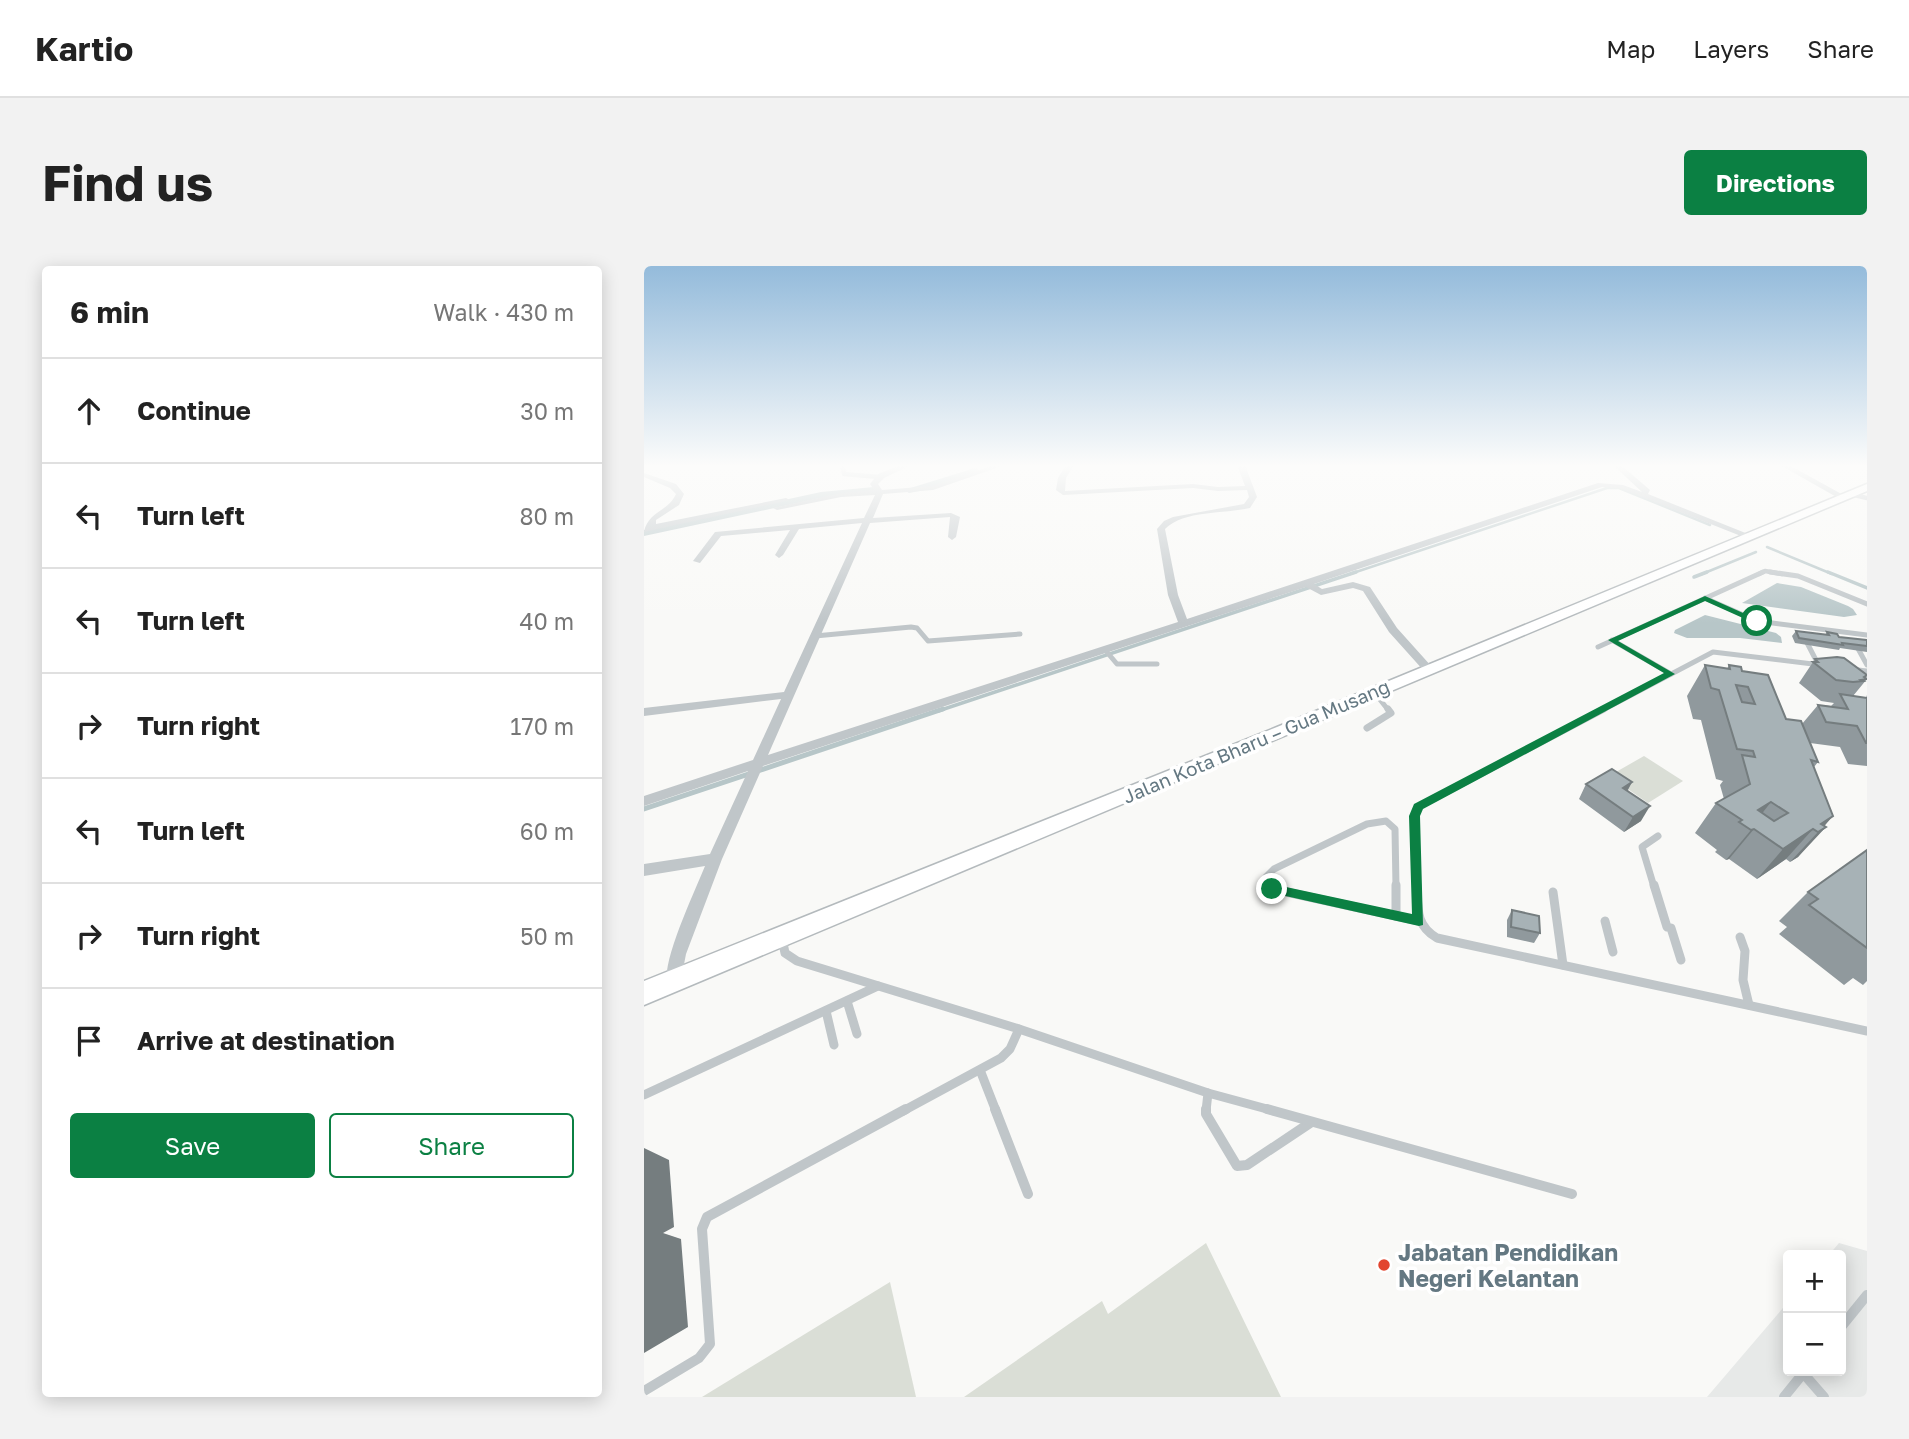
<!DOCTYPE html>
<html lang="en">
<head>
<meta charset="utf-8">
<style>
	body { margin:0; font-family:"Golos Text",sans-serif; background:#f2f2f2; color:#222 }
	.controls { position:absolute; right:21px; bottom:21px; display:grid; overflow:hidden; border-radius:7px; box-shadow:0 4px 18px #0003 }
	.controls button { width:63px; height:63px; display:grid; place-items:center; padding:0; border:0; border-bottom:2px solid #e0e0e0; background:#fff; color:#222; font:35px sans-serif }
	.stop { position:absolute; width:21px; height:21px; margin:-16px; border:5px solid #0b8043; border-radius:50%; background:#fff }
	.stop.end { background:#0b8043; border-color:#fff; box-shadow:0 2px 7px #0008 }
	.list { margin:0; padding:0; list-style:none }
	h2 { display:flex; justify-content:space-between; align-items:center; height:91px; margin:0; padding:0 28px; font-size:30px }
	h2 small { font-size:23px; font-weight:400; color:#767676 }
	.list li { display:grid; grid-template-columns:46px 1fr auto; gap:21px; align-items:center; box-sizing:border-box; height:105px; padding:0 28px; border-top:2px solid #e0e0e0 }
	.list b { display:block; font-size:26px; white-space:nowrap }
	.list em { font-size:23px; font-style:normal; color:#767676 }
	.actions { display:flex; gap:14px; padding:21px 28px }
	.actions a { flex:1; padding:16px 0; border:2px solid #0b8043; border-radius:7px; text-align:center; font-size:24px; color:#0b8043 }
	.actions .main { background:#0b8043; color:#fff }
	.icon { flex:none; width:38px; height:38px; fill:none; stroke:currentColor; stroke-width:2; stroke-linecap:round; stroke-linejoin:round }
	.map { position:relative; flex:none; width:1223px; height:1131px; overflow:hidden; border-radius:7px }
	header { display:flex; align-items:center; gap:42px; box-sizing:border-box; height:98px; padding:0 35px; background:#fff; border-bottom:2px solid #e0e0e0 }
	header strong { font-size:33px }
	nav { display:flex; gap:38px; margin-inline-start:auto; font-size:24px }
	.intro { display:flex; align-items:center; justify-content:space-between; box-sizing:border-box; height:168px; padding:0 42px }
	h1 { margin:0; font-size:49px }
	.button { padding:18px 32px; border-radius:7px; background:#0b8043; color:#fff; font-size:24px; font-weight:700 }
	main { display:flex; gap:42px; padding:0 42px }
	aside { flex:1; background:#fff; border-radius:7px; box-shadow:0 4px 18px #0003 }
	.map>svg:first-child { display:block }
</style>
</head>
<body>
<header>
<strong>Kartio</strong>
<nav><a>Map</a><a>Layers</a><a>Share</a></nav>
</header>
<div class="intro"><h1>Find us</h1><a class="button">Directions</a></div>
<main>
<aside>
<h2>6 min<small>Walk · 430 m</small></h2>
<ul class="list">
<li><svg class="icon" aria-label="ahead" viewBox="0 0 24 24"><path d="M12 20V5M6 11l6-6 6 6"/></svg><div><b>Continue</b></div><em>30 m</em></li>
<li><svg class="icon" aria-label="left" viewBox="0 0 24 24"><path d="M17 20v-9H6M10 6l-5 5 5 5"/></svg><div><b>Turn left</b></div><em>80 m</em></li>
<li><svg class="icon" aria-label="left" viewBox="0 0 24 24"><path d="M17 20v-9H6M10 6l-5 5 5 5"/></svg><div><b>Turn left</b></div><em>40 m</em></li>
<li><svg class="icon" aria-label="right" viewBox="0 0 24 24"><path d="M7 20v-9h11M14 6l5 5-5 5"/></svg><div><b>Turn right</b></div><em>170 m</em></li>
<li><svg class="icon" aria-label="left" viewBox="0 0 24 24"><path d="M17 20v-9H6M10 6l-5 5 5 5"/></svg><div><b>Turn left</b></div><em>60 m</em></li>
<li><svg class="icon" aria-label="right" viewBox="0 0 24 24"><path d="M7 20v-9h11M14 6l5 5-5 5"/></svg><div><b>Turn right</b></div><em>50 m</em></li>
<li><svg class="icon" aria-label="arrive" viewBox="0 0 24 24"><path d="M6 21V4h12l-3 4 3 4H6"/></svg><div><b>Arrive at destination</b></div></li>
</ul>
<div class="actions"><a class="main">Save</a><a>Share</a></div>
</aside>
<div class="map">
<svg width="1223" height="1131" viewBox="0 0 1223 1131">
	<rect width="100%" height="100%" fill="#f9f9f7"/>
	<polygon fill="#e7e9e8" points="1195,977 1223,985 1223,1131 1063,1131 1144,1036 1144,1105 1197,1105 1197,989 1185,989"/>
	<g fill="#daded6">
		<polygon points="1000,490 1039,515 1004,537 965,510"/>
		<polygon points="562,977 637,1131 320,1131 458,1035 464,1048"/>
		<polygon points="246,1016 272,1131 58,1131"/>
	</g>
	<g fill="#b7c6c8">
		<polygon points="1133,317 1157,321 1204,340 1209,343 1213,349 1200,351 1098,337"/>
		<polygon points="1061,349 1132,367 1137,371 1138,377 1096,372 1043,372 1030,367 1031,364"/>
	</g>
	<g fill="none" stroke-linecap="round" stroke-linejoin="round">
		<g stroke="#b7c6c8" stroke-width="2.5">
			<polyline points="1123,281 1188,308"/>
			<polyline points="706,308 963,222 975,222 1066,259"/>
			<polyline points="1058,308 1112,286"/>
		</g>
		<g stroke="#b7c6c8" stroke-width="3.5">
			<polyline points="1184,306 1223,322"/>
			<polyline points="1050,311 1063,306"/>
			<polyline points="294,445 712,306"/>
		</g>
		<polyline stroke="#b7c6c8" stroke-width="5" points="0,543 299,443"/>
		<g fill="#b7c6c8" fill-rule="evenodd">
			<polygon points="331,202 336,205 334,207 291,222 265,227 260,224"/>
			<polygon points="230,221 233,222 233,226 177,232 0,270 0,264 177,226"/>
		</g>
		<defs>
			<polygon id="primary" points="1223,218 1223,225 0,739 0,715 633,461"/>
		</defs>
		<use href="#primary" stroke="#b4babd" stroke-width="3"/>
		<g stroke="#c0c6c9" stroke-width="4.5">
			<polyline points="199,203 200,208 235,211"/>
			<polyline points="1206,228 1223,232"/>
			<polyline points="1115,308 1121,305 1138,308"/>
		</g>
		<g stroke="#c0c6c9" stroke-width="5">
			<polyline points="1126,306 1154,310 1223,338"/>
			<polyline points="1061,332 1113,355 1223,369"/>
			<polyline points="171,370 267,361 273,362 284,375 376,368"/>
			<polyline points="1160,371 1174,398"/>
			<polyline points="968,374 1027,408"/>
			<polyline points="1212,379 1223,399"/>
			<polyline points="954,381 1119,306"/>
			<polyline points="462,385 473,398 513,398"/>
			<polyline points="1206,403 1223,405"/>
			<polyline points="730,426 745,445"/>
			<polyline points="957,445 1069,386 1177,399"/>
		</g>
		<g stroke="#c0c6c9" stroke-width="7">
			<polyline points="723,462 747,447 744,443"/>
			<polyline points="628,621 622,617 622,611 630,603 723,558 742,555 751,563 752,621"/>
			<polyline points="773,621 770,550 774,541 960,443"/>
			<polyline points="1010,621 998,581 1014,570"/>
		</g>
		<g stroke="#c0c6c9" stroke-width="9">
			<polyline points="625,619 633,624 752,650"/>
			<polyline points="752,619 752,650"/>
			<path d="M773,619c1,23 -2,40 20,53l430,93"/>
			<polyline points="1010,619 1023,661"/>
			<polyline points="909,626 919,699"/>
			<polyline points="752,650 775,655"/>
			<polyline points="961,655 969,686"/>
			<polyline points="1027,662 1037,694"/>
			<polyline points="1096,671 1101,685 1099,714 1105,739"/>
			<polyline points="138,672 141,687 153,695 375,763 564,827 630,845"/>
			<polyline points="203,735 213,768"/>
			<polyline points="182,745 190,779"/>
			<polyline points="336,804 352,845"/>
			<polyline points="0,829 234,720"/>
			<polyline points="259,845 357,792 366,783 375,763"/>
			<polyline points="562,845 564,827"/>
		</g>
		<g stroke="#c0c6c9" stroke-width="10">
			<polyline points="351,843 384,928"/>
			<polyline points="562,843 562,848 593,900 603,899 666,857"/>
			<polyline points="623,843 928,928"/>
			<polyline points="1197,1061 1223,1029"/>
			<polyline points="1159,1107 1180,1131"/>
			<polyline points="0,1125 55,1092 66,1078 58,963 63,951 262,843"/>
			<polyline points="1140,1131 1161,1105"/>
		</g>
		<g fill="#c0c6c9" fill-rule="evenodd">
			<path d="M257,199h10l-27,13 -6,6 4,6 50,-4 62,-21h11l-72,25 -50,4 -10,24 78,-5 9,4 -4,20 -4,3 -4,-3 2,-20 -80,6 -102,232 410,-133 -10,-27 -11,-66 7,-8 9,-4 71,-13 5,-7 -2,-7 -29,1 -25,-3 -130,7 -7,-5 2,-12 8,-13h8l-8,13 -1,13 128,-7 25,3 27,-1 -8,-21h8l12,32 -7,11c-26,6 -66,2 -85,21l13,66 9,24 411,-136 25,2 19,7 -29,-27h8l29,25 -2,4 105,42 -7,2 -124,-49 -20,-2 -288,97 8,5 31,-7 17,5 27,41 35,39v4h-8l-35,-39 -26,-41 -10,-3 -32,7 -15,-8 -543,179 -41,93 -36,95 -6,31 -6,2 -6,-2c-9,-19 28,-96 37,-119l-61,10v-12l66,-10 38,-83 -104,35v-10l109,-36 28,-61 -137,17v-8l140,-16 78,-169 -63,6 -16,26 -4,3 -4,-3 15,-25 -69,6 -21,27 -7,-2 22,-29 149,-14 11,-23 -34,2 -64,13 -4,-2 68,-15 33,-3 -4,-6 8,-10z"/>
			<polygon points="1136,199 1145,199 1203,231 1196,233"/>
			<path d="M0,207l32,11 8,10 -5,11 -23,15v4l130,-26 4,2 -146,32c4,-21 24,-20 32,-38l-6,-6 -26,-11z"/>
		</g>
		<use href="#primary" fill="#fff" fill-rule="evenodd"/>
	</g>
	<g fill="#90999d">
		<polygon points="1152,365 1181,369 1183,366 1195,371 1223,374 1223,386 1196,382 1195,384 1151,377 1148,370"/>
		<polygon points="1171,393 1223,409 1222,412 1223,413 1209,430 1222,432 1223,429 1223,500 1204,498 1196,481 1166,477 1174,496 1170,501 1180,560 1154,591 1146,596 1142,593 1113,613 1085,593 1082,594 1071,586 1073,584 1051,567 1072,537 1080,533 1076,519 1079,515 1072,513 1057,454 1049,453 1043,430 1061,399 1083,403 1085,399 1098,405 1142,453 1158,458 1174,439 1187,440 1190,437 1177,435 1155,417"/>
		<polygon points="988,516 984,524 997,555 980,566 935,533 942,518"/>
		<polygon points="1223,584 1223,715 1219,719 1209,712 1200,719 1135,668 1143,661 1135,655 1164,626"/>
		<polygon points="868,644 896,667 890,677 863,671 863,654"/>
	</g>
	<g fill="#757d7f">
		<polygon points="988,516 979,532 979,522"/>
		<polygon points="1127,536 1105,564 1114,544"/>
		<polygon points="1006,540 997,555 980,566 989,551"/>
		<polygon points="1189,550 1176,565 1182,561 1154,591 1146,596 1174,566 1177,558"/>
		<polygon points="1110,563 1085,593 1082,594 1107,564"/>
		<polygon points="1169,563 1142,593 1113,613 1139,583"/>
		<polygon points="0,882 25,894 30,961 19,967 37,973 44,1061 0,1087"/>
	</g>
	<g fill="#a7b2b6" stroke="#757d7f" stroke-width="2" fill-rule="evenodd">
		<polygon points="1152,365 1185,369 1183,366 1193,368 1195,371 1223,374 1223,380 1198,377 1199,379 1155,372"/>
		<polygon points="1193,391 1200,392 1223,409 1220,411 1223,413 1217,414 1219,415 1209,416 1192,414 1169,396 1174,396 1171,393"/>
		<path d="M1061,399l25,4 -1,-4 12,2 1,4 26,4 18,44 15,2 17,41 -7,-2 22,56 -12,8 5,3 -8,5 -5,-3 -30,20 -29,-20 -3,1 -12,-8 3,-2 -26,-17 34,-19 -8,-29 13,2 -2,-6 -16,-2 -18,-59 -8,-2zM1092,419l12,2 7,17 -13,-2zM1127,536l17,11 -14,8 -16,-11z"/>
		<polygon points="1196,428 1223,432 1223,477 1222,477 1213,460 1182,456 1174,439 1204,443"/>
		<polygon points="968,503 988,516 979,522 1006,540 989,551 942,518"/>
		<polygon points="1223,584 1223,682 1165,639 1174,633 1164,626"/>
		<polygon points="868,644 895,650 896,667 867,661"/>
	</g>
	<linearGradient id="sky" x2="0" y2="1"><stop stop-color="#94bbdb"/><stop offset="0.56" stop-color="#fcfcfb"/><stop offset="1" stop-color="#fcfcfb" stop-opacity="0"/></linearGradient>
	<rect width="1223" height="357" fill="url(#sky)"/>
	<polygon fill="#0b8043" points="1061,330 1117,355 1110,357 1061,335 974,375 1031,408 779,543 776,550 779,659 775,660 624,626 622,623 628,618 768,648 765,550 770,538 1020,407 964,374"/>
	<circle fill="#e2452e" stroke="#fff" stroke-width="2.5" cx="740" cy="999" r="7"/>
	<g text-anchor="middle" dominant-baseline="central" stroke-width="7" stroke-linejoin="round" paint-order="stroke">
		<g font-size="19" fill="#647882" stroke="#fff">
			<text transform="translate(612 475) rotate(-23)">Jalan Kota Bharu – Gua Musang</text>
		</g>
		<g font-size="23" font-weight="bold" fill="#647882" stroke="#fff" text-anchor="start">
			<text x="754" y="986">Jabatan Pendidikan<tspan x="754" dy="26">Negeri Kelantan</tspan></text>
		</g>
	</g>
</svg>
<div class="controls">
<button>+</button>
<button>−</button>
</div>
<div class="stop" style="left:1113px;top:355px"></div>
<div class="stop end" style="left:628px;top:623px"></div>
</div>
</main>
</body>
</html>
